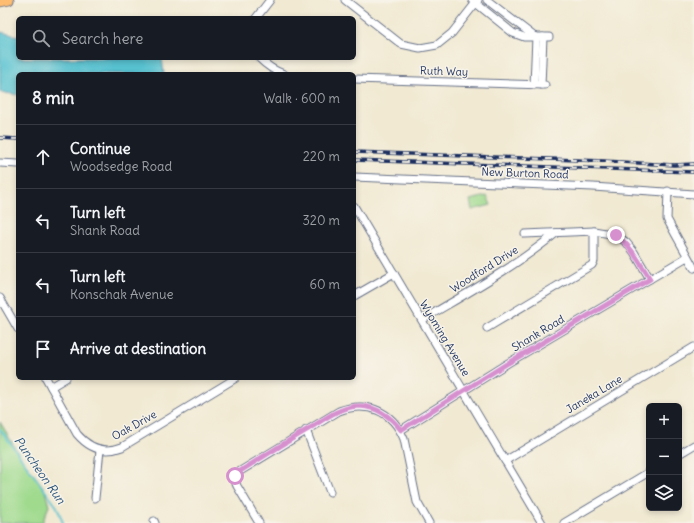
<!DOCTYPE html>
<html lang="en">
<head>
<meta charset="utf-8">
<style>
	body { margin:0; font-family:Delius,sans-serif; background:#242831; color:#f1f3f6 }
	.controls { position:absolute; right:12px; bottom:12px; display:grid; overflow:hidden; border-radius:6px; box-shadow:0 2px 6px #0003 }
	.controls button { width:36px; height:36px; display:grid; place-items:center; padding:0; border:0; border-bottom:1px solid #363941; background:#171b24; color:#f1f3f6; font:20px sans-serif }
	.stop { position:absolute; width:12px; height:12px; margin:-9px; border:3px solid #d690ce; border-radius:50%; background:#fff }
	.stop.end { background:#d690ce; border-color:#fff; box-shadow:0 1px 4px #0008 }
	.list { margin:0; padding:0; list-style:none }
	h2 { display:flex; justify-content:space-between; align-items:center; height:52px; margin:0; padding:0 16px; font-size:17px }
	h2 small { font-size:13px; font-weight:400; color:#9ea1a6 }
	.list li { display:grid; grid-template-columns:26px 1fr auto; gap:12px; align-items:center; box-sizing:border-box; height:64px; padding:0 16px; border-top:1px solid #363941 }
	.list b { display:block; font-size:15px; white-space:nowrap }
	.list p { margin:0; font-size:13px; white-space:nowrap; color:#9ea1a6 }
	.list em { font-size:13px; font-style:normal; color:#9ea1a6 }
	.icon { flex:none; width:22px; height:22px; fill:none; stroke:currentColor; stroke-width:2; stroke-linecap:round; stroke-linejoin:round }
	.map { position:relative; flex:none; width:694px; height:523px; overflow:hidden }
	.search { position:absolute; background:#171b24; box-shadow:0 2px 6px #0003; left:16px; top:16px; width:340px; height:44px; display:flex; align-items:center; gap:10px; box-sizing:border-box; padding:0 14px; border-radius:6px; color:#9ea1a6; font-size:15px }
	.panel { position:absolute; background:#171b24; box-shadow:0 2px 6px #0003; left:16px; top:72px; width:340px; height:308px; border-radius:6px }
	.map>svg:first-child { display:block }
</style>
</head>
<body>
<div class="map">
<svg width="694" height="523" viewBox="0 0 694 523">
	<rect width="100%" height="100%" fill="#f7f3e8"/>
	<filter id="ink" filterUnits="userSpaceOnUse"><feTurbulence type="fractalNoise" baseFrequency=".025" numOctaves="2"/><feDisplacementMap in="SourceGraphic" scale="8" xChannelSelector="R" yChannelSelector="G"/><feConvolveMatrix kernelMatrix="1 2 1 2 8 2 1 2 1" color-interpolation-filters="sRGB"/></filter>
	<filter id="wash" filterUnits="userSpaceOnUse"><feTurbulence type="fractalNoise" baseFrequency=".012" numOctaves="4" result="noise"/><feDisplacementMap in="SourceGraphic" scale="16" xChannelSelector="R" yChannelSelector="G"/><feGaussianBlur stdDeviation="0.9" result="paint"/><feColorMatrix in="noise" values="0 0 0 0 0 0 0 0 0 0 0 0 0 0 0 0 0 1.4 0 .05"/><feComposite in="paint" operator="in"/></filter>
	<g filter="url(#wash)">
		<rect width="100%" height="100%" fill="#f1e9d2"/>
		<g fill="#9fda8d" stroke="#5d8476">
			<polygon points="487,196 491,205 472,210 470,200"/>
			<polygon points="0,422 20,456 44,488 49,506 42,523 0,523"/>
		</g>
		<polygon fill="#58c3d2" stroke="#3a7998" points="0,32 18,36 18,58 162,58 164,74 18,74 18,95 0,92"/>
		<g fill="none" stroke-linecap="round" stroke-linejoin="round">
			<polyline stroke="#58c3d2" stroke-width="2" points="0,429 57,507 63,523"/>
		</g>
	</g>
	<g filter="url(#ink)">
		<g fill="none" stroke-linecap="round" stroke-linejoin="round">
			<defs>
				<g id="minor">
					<polyline points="345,0 401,44 420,48 437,45 452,33 478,0"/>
					<polyline points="472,0 513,33 524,37 549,37"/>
					<polyline points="487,0 535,37"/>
					<polyline points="256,18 270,0"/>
					<path d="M259,58c8,8 15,13 25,16"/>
					<polyline points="354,79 545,85"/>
					<polyline points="534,85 536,37"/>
					<polyline points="541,85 543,37"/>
					<polyline points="0,163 18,164"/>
					<polyline points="354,177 593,187 694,194"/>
					<polyline points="668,191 667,219 694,268"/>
					<polyline points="354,206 542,523"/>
					<polyline points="525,234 594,231 616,235 626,242 634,252 650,279"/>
					<polyline points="354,296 394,273"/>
					<polyline points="0,298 18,329"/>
					<path d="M422,320c45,-27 93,-53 134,-87"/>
					<polyline points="487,328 592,265 594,261 594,231"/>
					<path d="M46,378l31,56c12,14 27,20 45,13l114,-69"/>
					<polyline points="51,387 66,378"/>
					<polyline points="306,430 330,492"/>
					<polyline points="401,430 508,363 687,257"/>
					<polyline points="679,454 694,445"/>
					<polyline points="505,461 694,347"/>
					<polyline points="95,498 100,450"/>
					<polyline points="154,521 155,523"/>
					<path d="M259,523l-22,-37 -2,-5 2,-8 102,-62c28,-10 53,-1 65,28l13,63 12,21"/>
					<polyline points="564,523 649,472"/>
				</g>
				<polyline id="major" points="0,2 9,0"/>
			</defs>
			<use href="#minor" stroke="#667087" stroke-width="9"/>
			<use href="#major" stroke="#667087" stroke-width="11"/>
			<use href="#minor" stroke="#fff" stroke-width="7"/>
			<use href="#major" stroke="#fdbc70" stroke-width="9"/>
			<defs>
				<g id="rail">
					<polyline points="0,138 18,139"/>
					<polyline points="354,152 604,161 674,165 694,164"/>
					<polyline points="354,160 693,172"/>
				</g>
			</defs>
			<use href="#rail" stroke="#1b2f5e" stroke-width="3.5"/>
			<use href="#rail" stroke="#f7f3e8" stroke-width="2" stroke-dasharray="6" stroke-linecap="butt"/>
		</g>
	</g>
	<g fill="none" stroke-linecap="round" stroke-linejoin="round" filter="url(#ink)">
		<path stroke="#d690ce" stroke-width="5" d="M235,476l2,-3c24,-15 49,-31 73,-45 10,-6 19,-13 29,-17 7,-3 14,-5 21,-5 17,1 31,11 41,24l107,-67 142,-84c-10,-16 -18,-32 -34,-44"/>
	</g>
	<g text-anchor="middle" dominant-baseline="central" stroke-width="3" stroke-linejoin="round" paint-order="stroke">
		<g font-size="11" fill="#1b2f5e" stroke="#f7f3e8">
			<text transform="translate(444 71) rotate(2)">Ruth Way</text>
			<text transform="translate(525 173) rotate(2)">New Burton Road</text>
			<text transform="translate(484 269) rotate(-32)">Woodford Drive</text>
			<text transform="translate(538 333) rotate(-31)">Shank Road</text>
			<text transform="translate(445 338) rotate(59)">Wyoming Avenue</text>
			<text transform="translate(594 394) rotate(-31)">Janeka Lane</text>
			<text transform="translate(134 425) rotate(-29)">Oak Drive</text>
		</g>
		<g font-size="12" font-style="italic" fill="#2a547b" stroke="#f7f3e8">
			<text transform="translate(40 470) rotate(55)">Puncheon Run</text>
		</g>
	</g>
</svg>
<div class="controls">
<button>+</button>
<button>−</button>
<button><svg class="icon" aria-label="layers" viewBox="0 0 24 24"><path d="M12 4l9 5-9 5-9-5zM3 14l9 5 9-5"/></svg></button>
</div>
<div class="stop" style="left:235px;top:476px"></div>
<div class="stop end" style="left:616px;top:235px"></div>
<div class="search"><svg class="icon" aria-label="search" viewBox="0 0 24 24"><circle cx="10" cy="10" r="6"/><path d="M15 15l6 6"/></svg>Search here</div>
<section class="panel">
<h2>8 min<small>Walk · 600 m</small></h2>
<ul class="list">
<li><svg class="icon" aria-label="ahead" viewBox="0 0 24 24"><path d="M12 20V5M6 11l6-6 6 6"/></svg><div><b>Continue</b><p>Woodsedge Road</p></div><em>220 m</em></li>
<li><svg class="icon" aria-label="left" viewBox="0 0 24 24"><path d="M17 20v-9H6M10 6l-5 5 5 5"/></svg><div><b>Turn left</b><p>Shank Road</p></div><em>320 m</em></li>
<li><svg class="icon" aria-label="left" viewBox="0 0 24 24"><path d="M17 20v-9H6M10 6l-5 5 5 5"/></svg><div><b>Turn left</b><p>Konschak Avenue</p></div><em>60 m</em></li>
<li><svg class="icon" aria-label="arrive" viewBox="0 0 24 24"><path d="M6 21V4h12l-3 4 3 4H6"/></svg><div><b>Arrive at destination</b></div></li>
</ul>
</section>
</div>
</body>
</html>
